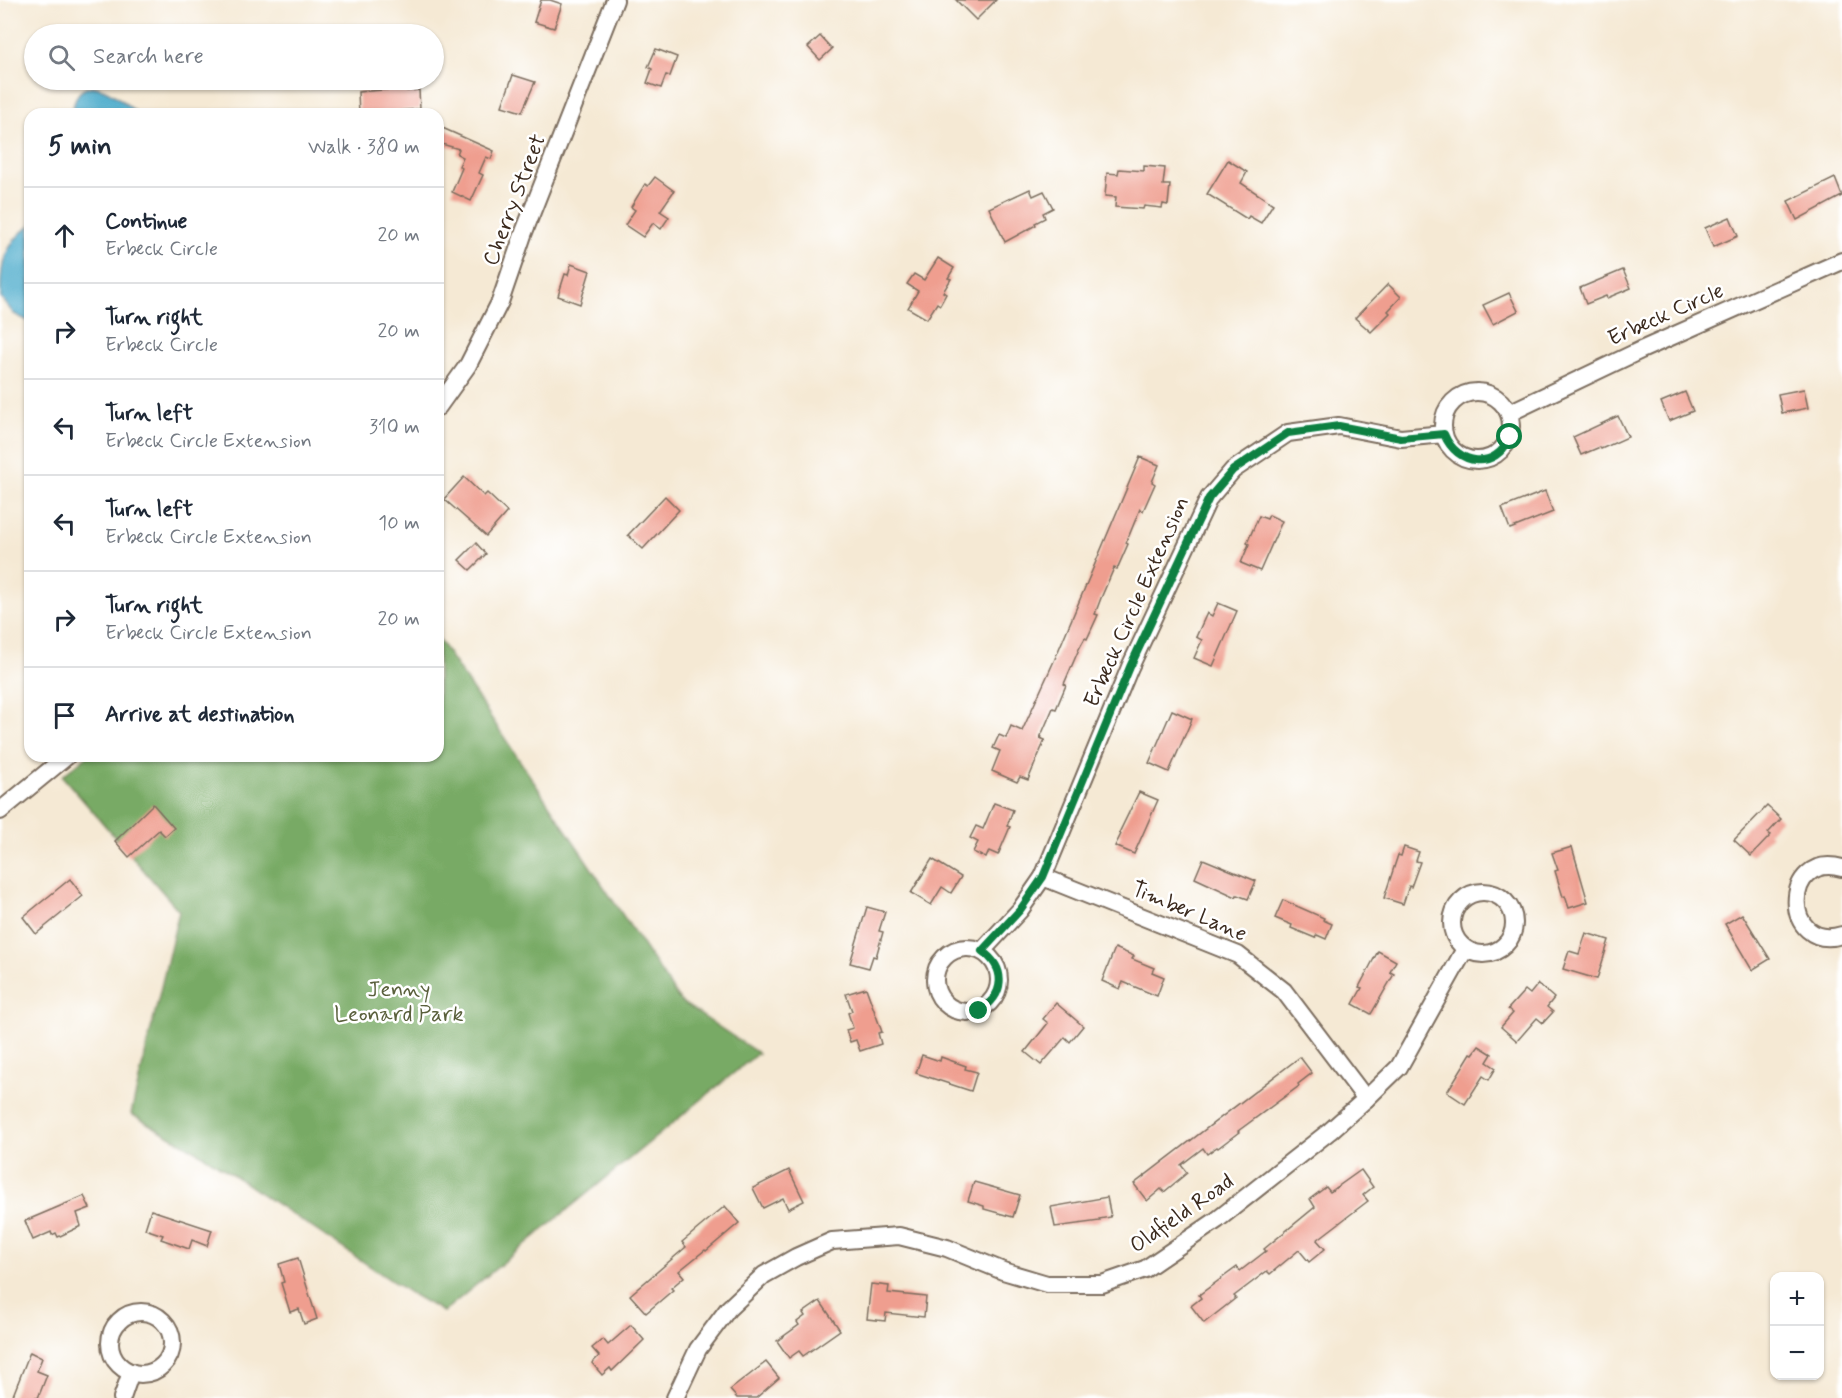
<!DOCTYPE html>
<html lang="en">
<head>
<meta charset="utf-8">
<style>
	body { margin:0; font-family:Mynerve,sans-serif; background:#f2f2f3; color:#1f2937 }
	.controls { position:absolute; right:18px; bottom:18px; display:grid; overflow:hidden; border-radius:12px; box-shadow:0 2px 4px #0004 }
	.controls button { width:54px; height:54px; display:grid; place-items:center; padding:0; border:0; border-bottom:2px solid #e0e1e3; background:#fff; color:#1f2937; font:30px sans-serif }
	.stop { position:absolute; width:18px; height:18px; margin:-14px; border:4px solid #0b8043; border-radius:50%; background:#fff }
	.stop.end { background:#0b8043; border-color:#fff; box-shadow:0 2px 6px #0008 }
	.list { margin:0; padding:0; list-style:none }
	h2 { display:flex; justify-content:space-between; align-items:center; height:78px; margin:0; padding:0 24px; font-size:26px }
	h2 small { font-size:20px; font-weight:400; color:#747a83 }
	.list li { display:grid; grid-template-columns:39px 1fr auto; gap:18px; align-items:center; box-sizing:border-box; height:96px; padding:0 24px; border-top:2px solid #e0e1e3 }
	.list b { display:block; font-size:22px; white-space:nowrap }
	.list p { margin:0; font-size:20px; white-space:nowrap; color:#747a83 }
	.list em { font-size:20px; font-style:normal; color:#747a83 }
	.icon { flex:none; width:33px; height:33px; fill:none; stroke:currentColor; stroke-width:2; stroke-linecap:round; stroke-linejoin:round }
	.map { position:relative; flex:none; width:1842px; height:1398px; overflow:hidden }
	.search { position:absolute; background:#fff; box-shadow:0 2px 4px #0004; left:24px; top:24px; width:420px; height:66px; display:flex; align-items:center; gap:15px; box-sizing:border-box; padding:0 21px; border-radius:33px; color:#747a83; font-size:22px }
	.panel { position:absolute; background:#fff; box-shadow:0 2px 4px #0004; left:24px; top:108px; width:420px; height:654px; border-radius:18px }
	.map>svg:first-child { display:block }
</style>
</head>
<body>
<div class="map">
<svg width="1842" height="1398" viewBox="0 0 1842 1398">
	<rect width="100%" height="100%" fill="#fff"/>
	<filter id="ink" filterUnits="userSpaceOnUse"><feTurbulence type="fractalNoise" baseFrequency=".0167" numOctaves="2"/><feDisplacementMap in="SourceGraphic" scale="12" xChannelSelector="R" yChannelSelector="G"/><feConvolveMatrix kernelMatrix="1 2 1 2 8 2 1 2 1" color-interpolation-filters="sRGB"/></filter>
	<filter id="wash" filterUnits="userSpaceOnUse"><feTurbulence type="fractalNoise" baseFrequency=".008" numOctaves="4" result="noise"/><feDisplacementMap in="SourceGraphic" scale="24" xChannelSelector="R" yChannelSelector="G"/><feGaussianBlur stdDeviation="1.35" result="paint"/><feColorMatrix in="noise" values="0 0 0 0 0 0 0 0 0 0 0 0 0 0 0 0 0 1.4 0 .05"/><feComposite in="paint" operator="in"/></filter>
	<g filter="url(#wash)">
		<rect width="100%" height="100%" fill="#f5e9d4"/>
		<polygon fill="#78aa65" stroke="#5a6a42" stroke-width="1.5" points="438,638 680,1001 758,1053 443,1312 410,1293 203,1155 131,1114 179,911 62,776 87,756 438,756"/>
		<g fill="#4cabcb" stroke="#446a74" stroke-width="1.5">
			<path d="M92,86c18,3 32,16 46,28h-66c2,-14 5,-25 20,-28z"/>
			<path d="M30,225v97l-16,-8 -13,-16c-1,-34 2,-52 29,-73z"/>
		</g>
		<g id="blocks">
			<g fill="#ef9e8f">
				<polygon points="541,0 550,0 562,4 554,28 534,22"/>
				<polygon points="956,0 996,0 976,20"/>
				<polygon points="820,36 832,49 820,60 808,47"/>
				<polygon points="656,49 677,57 670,76 666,75 661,88 647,83 652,69 648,67"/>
				<polygon points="513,75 535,82 522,112 502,106"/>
				<polygon points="407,88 407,91 419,90 420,109 359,114 358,92"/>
				<polygon points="438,126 494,151 491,159 486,157 479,173 483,175 471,201 452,192 462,168 459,166 463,157 457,154 459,149 438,143"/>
				<polygon points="1228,160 1247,172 1241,183 1273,204 1261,223 1249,216 1247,219 1207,194"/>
				<polygon points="1144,166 1165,168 1163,185 1170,185 1168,205 1163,204 1162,208 1144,206 1143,209 1115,207 1116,197 1105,196 1107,173 1118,174 1119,169 1144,171"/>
				<polygon points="655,177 674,191 660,211 669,217 661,229 653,223 643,237 625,225 635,210 631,207 645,184 648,186"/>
				<polygon points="1835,178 1842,196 1797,220 1788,201"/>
				<polygon points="1030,189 1033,196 1044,191 1053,208 1043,213 1045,218 1035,223 1036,225 1005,242 989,208"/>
				<polygon points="1730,217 1738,236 1713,247 1705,228"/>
				<polygon points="938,258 954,268 948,278 951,279 943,292 946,294 940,305 937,303 927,319 908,308 918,291 907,284 914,274 924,280"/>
				<polygon points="571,264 590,271 580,304 558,296 565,274 568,275"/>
				<polygon points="1623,270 1631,288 1607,298 1606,296 1586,304 1580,288"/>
				<polygon points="1388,284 1401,297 1388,311 1390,313 1371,332 1355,318"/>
				<polygon points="1509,293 1518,311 1493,324 1483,305"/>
				<polygon points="1804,389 1808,408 1782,413 1778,394"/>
				<polygon points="1685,392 1693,411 1669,421 1661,402"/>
				<polygon points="1618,416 1628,437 1601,449 1600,447 1581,455 1573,437"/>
				<polygon points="1140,457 1159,465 1152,482 1155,484 1143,511 1140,509 1126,543 1128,544 1117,569 1114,568 1101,598 1095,614 1098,615 1087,639 1085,638 1079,649 1064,684 1066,685 1056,709 1053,708 1040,738 1045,740 1028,780 1020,777 1017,782 992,771 1000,751 993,748 999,735 1006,738 1011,726 1022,731 1054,661"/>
				<polygon points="464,477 484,496 487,493 507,512 486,536 444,499"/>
				<polygon points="1545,491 1553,512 1510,529 1502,508"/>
				<polygon points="665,496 679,510 643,549 628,535"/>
				<polygon points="1269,515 1282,521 1260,571 1241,563 1249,544 1247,543 1259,516 1267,519"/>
				<polygon points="476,543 486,554 470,570 459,560"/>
				<polygon points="1218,603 1237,611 1213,666 1194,658 1202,640 1196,637 1207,613 1212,616"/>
				<polygon points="1172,710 1192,719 1169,772 1149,763"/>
				<polygon points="1139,792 1158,800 1134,854 1115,846 1121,834 1119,833"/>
				<polygon points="994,803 1013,810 1007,826 1010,827 998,855 989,851 986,858 973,852 978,842 970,838 976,826 983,829"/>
				<polygon points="153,804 174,828 165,836 159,830 129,857 115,841"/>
				<polygon points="1767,806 1781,819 1768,833 1771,835 1751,856 1734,840"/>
				<polygon points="1404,847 1419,852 1416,861 1420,862 1411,887 1409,886 1403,904 1384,898 1398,855 1401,856"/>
				<polygon points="1572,847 1588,902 1569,908 1565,896 1563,897 1555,871 1558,870 1552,853"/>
				<polygon points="932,859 961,877 951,893 942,887 931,905 911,893"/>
				<polygon points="1203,859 1256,881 1248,899 1237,895 1236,897 1195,878"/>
				<polygon points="70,879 83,896 36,934 23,917"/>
				<polygon points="1283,900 1324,918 1323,920 1332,924 1326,939 1317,935 1315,938 1291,928 1292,925 1275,918"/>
				<polygon points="867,907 885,912 879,931 883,932 876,957 873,956 869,968 850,963"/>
				<polygon points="1742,914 1770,959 1752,970 1725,924"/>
				<polygon points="1586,933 1609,940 1597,979 1563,969 1569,951 1579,954"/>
				<polygon points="1115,948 1134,956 1132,959 1154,968 1152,972 1164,977 1157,996 1123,982 1120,989 1102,981"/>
				<polygon points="1378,951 1396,961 1390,972 1394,974 1371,1014 1353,1004 1362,988 1359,987"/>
				<polygon points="1538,984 1554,998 1547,1007 1553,1012 1543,1023 1537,1018 1517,1041 1501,1027 1513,1013 1508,1009 1525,990 1530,994"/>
				<polygon points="866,988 882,1032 878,1033 881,1044 860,1051 856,1040 850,1042 846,1030 853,1028 848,1013 852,1011 846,994"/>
				<polygon points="1056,1003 1083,1026 1070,1042 1065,1037 1041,1065 1025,1052 1048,1023 1043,1019"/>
				<polygon points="1479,1046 1492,1054 1487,1062 1496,1068 1489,1080 1483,1076 1465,1104 1447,1092 1471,1053 1473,1054"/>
				<polygon points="922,1055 940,1061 941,1057 966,1066 965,1069 977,1072 971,1091 916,1073"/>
				<polygon points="1300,1057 1312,1073 1298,1084 1299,1086 1238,1131 1239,1132 1218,1148 1217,1147 1207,1154 1203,1148 1181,1165 1187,1173 1164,1192 1161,1189 1147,1201 1134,1184"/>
				<polygon points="789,1170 804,1201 788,1209 783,1198 763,1208 753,1188"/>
				<polygon points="1361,1170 1373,1187 1363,1195 1368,1201 1317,1240 1325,1249 1309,1262 1299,1250 1270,1274 1267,1271 1234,1296 1236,1298 1204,1323 1191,1306 1201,1298 1199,1295 1237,1267 1240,1271 1266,1251 1264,1249 1315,1207 1310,1199 1326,1187 1330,1192"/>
				<polygon points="974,1182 1020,1195 1013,1217 984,1209 984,1206 968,1201"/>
				<polygon points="84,1196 90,1208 77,1213 81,1226 58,1237 56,1233 52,1235 51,1232 33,1240 25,1221"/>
				<polygon points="1107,1197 1111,1217 1099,1219 1100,1221 1055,1227 1051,1207"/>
				<polygon points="725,1206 739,1223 706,1251 705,1250 679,1271 684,1277 671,1288 673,1290 646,1313 630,1295 686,1247 682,1242"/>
				<polygon points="151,1210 212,1230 207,1246 192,1240 189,1249 161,1239 163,1235 145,1229"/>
				<polygon points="298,1258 317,1319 304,1324 299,1309 290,1312 281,1283 284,1282 279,1264"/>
				<polygon points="871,1284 889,1286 888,1293 926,1297 924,1317 886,1313 885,1321 867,1319"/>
				<polygon points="820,1301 840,1330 803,1356 799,1351 789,1358 777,1341 799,1325 797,1322 805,1316 803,1313"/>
				<polygon points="631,1325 644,1340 612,1371 610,1368 602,1375 592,1363 599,1356 592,1348 603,1339 608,1345"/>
				<polygon points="30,1352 42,1358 37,1371 47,1375 38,1398 12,1398"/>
				<polygon points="766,1362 779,1378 756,1398 737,1398 730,1390"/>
			</g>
		</g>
	</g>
	<g filter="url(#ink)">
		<use href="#blocks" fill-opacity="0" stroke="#7c6d5e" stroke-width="1.5"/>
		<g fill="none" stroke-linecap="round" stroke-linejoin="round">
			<defs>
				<g id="minor">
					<circle cx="1477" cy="426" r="34"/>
					<polyline points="438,407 468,365 500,302 524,232 615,0"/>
					<polyline points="1509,413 1641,350 1842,261"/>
					<polyline points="0,811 67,756"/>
					<path d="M1842,868c-61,-17 -60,85 0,67"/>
					<polyline points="1043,877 1238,955 1284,991 1366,1099"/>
					<circle cx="1483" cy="923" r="31"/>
					<circle cx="967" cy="980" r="32"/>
					<polyline points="982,951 1020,910 1043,877 1130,667 1209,498 1233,470 1288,433 1339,426 1401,438 1444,434"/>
					<circle cx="141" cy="1343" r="31"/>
					<polyline points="122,1398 131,1372"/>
					<polyline points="675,1398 698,1349 728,1309 764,1275 796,1257 832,1241 899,1236 947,1248 1003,1271 1047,1284 1102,1284 1145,1269 1217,1220 1330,1131 1366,1099 1399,1067 1465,949"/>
				</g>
			</defs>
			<use href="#minor" stroke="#7c6d5e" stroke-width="20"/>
			<use href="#minor" stroke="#fff" stroke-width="16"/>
		</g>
	</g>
	<g fill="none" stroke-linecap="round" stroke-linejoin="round" filter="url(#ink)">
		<path stroke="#0b8043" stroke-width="8" d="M979,1011c26,-16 28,-42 3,-60l38,-41 23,-33 87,-210 79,-169 24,-28 55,-37 51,-7 62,12 43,-4c13,32 52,37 66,3"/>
	</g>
	<g text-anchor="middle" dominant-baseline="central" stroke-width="5" stroke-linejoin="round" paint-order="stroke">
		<g font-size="22" fill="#3b2a1e" stroke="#fff">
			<text transform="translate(515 200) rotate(-69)">Cherry Street</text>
			<text transform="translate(1666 315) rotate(-24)">Erbeck Circle</text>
			<text transform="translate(1137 602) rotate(-66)">Erbeck Circle Extension</text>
			<text transform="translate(1189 912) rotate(23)">Timber Lane</text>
			<text transform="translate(1182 1214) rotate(-35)">Oldfield Road</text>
		</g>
		<g font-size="22" fill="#5a603c" stroke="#fff">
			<text x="399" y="990">Jenny<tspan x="399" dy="25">Leonard Park</tspan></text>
		</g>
	</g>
</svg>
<div class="controls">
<button>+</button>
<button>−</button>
</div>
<div class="stop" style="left:1510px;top:437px"></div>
<div class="stop end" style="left:979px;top:1011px"></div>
<div class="search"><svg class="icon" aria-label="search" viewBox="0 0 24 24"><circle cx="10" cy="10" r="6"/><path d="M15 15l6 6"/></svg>Search here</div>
<section class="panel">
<h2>5 min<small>Walk · 380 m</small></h2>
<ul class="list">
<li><svg class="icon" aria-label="ahead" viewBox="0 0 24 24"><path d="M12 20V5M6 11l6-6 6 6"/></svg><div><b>Continue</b><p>Erbeck Circle</p></div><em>20 m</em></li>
<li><svg class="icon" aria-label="right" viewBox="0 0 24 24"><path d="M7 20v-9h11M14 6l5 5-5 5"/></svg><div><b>Turn right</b><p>Erbeck Circle</p></div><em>20 m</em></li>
<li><svg class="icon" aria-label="left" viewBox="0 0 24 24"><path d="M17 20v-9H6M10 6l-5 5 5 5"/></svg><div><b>Turn left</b><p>Erbeck Circle Extension</p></div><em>310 m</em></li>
<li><svg class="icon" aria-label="left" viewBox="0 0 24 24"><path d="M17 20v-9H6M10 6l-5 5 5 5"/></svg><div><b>Turn left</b><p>Erbeck Circle Extension</p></div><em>10 m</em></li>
<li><svg class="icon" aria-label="right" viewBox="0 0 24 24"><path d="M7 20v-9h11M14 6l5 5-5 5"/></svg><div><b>Turn right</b><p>Erbeck Circle Extension</p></div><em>20 m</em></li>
<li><svg class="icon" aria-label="arrive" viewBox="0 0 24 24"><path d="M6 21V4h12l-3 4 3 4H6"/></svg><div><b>Arrive at destination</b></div></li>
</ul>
</section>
</div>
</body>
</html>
